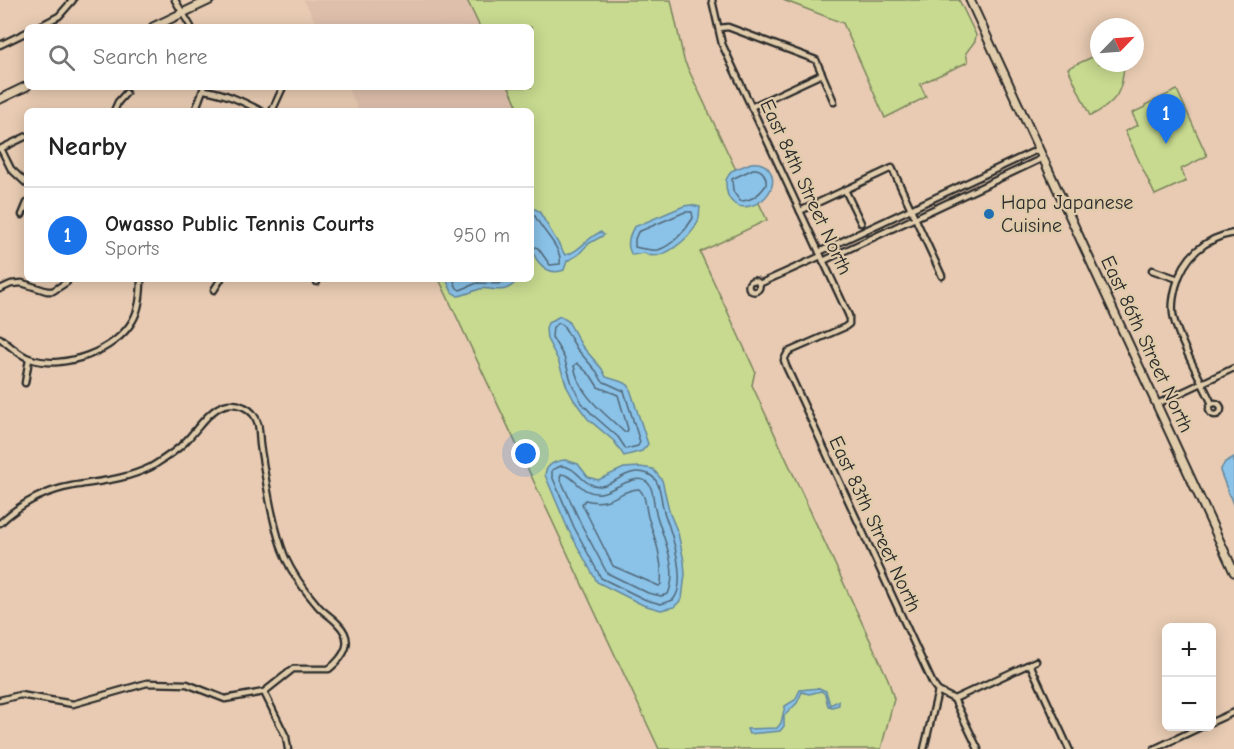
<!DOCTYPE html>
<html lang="en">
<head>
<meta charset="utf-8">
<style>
	body { margin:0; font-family:"Comic Neue",sans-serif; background:#f6f6f6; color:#222 }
	.controls { position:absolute; right:18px; bottom:18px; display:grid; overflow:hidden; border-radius:9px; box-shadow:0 3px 15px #0003 }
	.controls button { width:54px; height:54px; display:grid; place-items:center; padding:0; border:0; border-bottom:2px solid #e0e0e0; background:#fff; color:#222; font:30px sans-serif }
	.compass { position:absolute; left:1090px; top:18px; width:54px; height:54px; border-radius:50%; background:#fff; box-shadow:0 3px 15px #0003; rotate:65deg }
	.you { position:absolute; left:526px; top:454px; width:21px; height:21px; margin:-15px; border:4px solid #fff; border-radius:50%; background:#1a73e8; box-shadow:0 0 0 9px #1a73e833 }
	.badge { display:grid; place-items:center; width:39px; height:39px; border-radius:50%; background:#1a73e8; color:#fff; font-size:20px; font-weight:700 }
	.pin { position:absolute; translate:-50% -50px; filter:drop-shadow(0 2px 3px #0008) }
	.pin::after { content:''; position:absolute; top:32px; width:21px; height:18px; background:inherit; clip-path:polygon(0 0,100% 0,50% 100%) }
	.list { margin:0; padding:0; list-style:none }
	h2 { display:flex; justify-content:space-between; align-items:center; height:78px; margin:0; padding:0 24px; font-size:26px }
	h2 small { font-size:20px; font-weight:400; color:#767676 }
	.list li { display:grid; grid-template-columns:39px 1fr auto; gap:18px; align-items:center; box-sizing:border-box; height:96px; padding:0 24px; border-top:2px solid #e0e0e0 }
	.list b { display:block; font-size:22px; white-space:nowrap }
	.list p { margin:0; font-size:20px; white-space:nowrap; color:#767676 }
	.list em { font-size:20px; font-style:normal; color:#767676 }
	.icon { flex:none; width:33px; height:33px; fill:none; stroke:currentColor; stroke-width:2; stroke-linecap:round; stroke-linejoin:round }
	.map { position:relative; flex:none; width:1234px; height:749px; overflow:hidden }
	.search { position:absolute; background:#fff; box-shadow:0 3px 15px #0003; left:24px; top:24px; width:510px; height:66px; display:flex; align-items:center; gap:15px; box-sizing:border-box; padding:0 21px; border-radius:9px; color:#767676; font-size:22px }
	.panel { position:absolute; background:#fff; box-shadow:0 3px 15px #0003; left:24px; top:108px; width:510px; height:174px; border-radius:9px }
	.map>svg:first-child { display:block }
</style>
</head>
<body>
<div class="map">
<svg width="1234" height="749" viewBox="0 0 1234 749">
	<rect width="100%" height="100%" fill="#e8cbb2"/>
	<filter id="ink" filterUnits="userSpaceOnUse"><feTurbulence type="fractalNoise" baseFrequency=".0167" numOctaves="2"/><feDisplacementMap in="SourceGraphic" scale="12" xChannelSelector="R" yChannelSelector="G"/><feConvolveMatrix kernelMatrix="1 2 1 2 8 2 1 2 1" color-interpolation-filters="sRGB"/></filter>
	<g filter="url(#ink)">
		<g fill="#debfac">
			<polygon points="304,0 468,0 481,27 318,27"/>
			<polygon points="347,87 509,87 517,105 505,111 359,111"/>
		</g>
		<g fill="#c7da8f" stroke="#79825d" stroke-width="1.5">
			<polygon points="467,0 671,0 684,60 735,168 759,203 767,220 700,252 755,371 752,385 888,679 894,699 881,749 659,749 439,279 531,279 531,111 505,111 517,105 509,87 531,87 531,27 480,27"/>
			<polygon points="783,0 959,0 976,35 975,41 966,53 968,62 920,84 926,97 885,118 843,23"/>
			<path d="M1099,54v9h25c-1,28 -7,40 -34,53l-22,-48z"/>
			<polygon points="1177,90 1207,156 1181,169 1186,181 1155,195 1125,131 1138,125 1132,113 1145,107 1145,105"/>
		</g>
		<g fill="#8ac2e8" stroke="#64869c" stroke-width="1.5">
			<path d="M751,163c9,-1 16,1 20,10 12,28 -47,56 -45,7l5,-9z"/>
			<path d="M691,205l9,2c-1,5 0,10 -2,15 -8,16 -37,42 -54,31l-12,2c-6,-9 -4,-18 2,-28l50,-21z"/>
			<path d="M535,209l4,2 26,44c15,-3 22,-18 36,-23l3,3 -16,9 -10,11 -11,6 -3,9c-17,7 -31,-10 -33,-26 -1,-11 0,-23 0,-34z"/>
			<path d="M446,279h72c-14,20 -29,5 -41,11 -7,2 -11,5 -19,6l-6,-4z"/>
			<polygon points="560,316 568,321 582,346 602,369 606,377 625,383 629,386 648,444 642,451 624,456 614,441 588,419 574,400 567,387 558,360 547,339 546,328 548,323"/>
			<polygon points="1234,457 1234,507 1220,471 1225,462"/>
			<path d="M565,460l13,4 10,13 10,3 26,-12 16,-1 13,2 9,11 8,34 8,19 6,28 1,13 -3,25 -8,8 -13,3 -18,-5 -46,-23 -29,-53 -23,-54c1,-11 10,-14 20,-15z"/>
			<polygon points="819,688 826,691 830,705 838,701 839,705 832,707 828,706 825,694 821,691 809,694 802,692 797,703 784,716 784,726 780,731 749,734 747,729 777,728 781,723 785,706 795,700 800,690"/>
		</g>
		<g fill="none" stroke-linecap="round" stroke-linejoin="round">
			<g stroke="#516777" stroke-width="1.5">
				<path d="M753,169c9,-1 14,7 13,16 -6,9 -15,16 -26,16l-7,-10 -1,-12z"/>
				<path d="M685,212h7l1,6c-7,12 -21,28 -35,32 -4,1 -19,-2 -23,-3v-8l3,-7z"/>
				<path d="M531,215l4,1c6,14 28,32 25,48l-10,1 -12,-17 -7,-2"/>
				<polyline points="453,279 457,288 460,290 477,283 498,284 510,279"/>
				<polygon points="559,323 563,325 577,349 597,372 602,381 624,391 640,442 638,446 626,449 618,437 593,415 582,403 572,384 564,357 552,337 553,327"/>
				<path d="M577,363l14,13 7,11 20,8 10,34 -1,3h-3c-21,-21 -44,-35 -50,-66z"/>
				<path d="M561,466c17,0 21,21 39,20 16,-1 27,-20 48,-12 15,6 12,29 17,41 7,19 23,68 8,85l-12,4 -15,-4 -45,-22 -27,-51 -22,-51v-6z"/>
				<path d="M561,474c15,1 19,21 39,19 13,-1 36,-22 48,-10 6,6 5,18 7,26 6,26 25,58 13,85l-7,2 -13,-3 -41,-20 -26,-49 -21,-46z"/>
				<path d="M639,489c8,7 6,21 10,31 7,21 14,41 12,64l-2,2 -46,-20 -31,-62 3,-4c28,7 32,-10 54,-11z"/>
			</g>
			<defs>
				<g id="minor">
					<polyline points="175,0 191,27"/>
					<polyline points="712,0 722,44 849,316 849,324 845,327 788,352 784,360 786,366 933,684 938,691 954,699"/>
					<polyline points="38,27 59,16 73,0"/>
					<polyline points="719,28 728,27 816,60 834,102"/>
					<polyline points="0,45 27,32"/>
					<path d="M204,90c21,3 38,11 57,21"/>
					<polyline points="751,107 822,74"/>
					<polyline points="114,111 118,102 126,93"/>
					<polyline points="195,111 204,87"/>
					<polyline points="272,111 283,87"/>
					<polyline points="0,149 27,136"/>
					<polyline points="1,149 11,169 27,184"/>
					<polyline points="845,190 861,223"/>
					<polyline points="800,211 892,168 942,276"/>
					<polyline points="22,215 27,203"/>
					<polyline points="819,252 1039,149"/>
					<polyline points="823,261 1043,158"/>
					<polyline points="1152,270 1178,279"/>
					<polyline points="316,279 317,282"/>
					<circle cx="754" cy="286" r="5.5"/>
					<polyline points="759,284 821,256"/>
					<polyline points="0,289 11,284 22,283 47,291 53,291 67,282"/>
					<polyline points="214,290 221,279"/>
					<path d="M0,338c9,7 20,18 31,21 33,11 85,-8 102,-39 7,-12 8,-28 8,-41"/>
					<polyline points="25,383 29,359"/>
					<circle cx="1215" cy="409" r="6"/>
					<polyline points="1157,404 1234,368"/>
					<path d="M1212,404c-11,-25 -32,-60 -38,-85 -3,-11 -1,-22 2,-33 8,-29 28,-48 58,-53"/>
					<path d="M0,523c20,-19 45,-32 72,-37 28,-5 52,-6 79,-19 11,-7 23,-14 33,-24 17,-16 32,-49 60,-36 7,3 12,10 14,17 2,9 1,18 3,27 6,35 11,73 24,106 8,18 20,34 33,49 6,7 14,11 20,18 17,17 6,33 -9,45h-36l-29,23 -39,7 -38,-15 -40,-1 -74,21 -53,-9 -20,5"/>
					<polyline points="1030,664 1069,749"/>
					<polyline points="264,692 286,737 288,749"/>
					<polyline points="954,699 1036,661"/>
					<polyline points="954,699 978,749"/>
					<polyline points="1212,722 1234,712"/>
					<polyline points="924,749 938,691"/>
					<polyline points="1154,749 1203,726"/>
				</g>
				<g id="secondary">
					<polyline points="970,0 1234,572"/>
					<polyline points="153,27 210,0"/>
					<polyline points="0,99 27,86"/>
				</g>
			</defs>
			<use href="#minor" stroke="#2b2b2b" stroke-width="9"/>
			<use href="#secondary" stroke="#2b2b2b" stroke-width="11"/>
			<use href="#minor" stroke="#e0cbaa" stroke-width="4.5"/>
			<use href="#secondary" stroke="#e0cbaa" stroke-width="7"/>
		</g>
	</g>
	<circle fill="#1f6fb2" stroke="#e0cbaa" stroke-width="2" cx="989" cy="214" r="6"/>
	<g text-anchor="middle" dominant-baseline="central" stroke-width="4.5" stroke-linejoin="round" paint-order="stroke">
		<g font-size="20" fill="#2b2b2b" stroke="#e0cbaa">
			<text transform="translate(806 187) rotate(65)">East 84th Street North</text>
			<text transform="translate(1147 344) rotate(65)">East 86th Street North</text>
			<text transform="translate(875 524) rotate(65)">East 83th Street North</text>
		</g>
		<g font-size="20" fill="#2b2b2b" stroke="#e0cbaa" text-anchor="start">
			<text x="1001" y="202">Hapa Japanese<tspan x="1001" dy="23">Cuisine</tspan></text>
		</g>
	</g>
</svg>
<div class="controls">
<button>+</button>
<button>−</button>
</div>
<svg class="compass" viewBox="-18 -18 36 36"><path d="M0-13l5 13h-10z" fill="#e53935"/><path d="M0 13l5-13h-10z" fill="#767676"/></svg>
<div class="you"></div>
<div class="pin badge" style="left:1166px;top:144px">1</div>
<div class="search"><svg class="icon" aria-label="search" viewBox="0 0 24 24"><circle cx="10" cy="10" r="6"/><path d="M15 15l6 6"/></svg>Search here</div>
<section class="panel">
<h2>Nearby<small></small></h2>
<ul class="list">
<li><span class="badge">1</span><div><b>Owasso Public Tennis Courts</b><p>Sports</p></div><em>950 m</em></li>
</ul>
</section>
</div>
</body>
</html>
